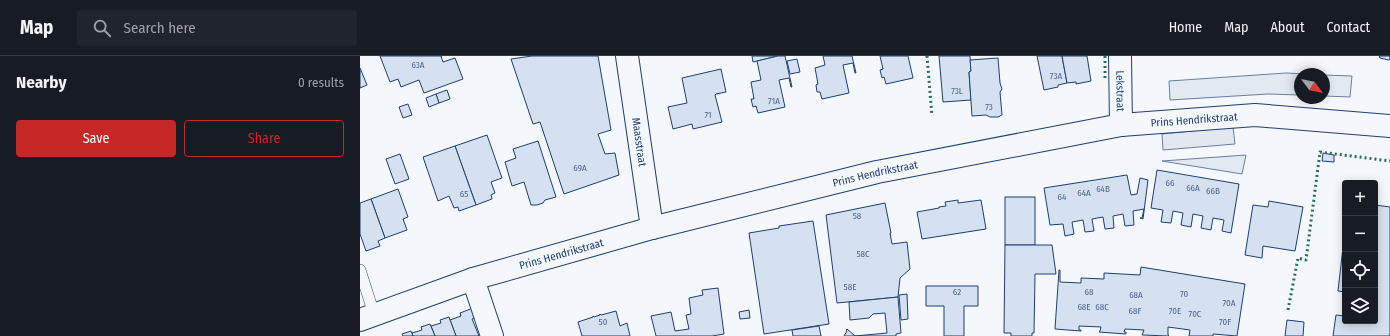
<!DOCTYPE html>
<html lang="en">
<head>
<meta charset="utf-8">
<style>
	body { margin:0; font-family:"Fira Sans Condensed",sans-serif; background:#20242c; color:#f1f3f6 }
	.controls { position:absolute; right:12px; bottom:12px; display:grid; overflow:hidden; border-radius:4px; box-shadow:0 2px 10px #0003 }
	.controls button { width:36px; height:36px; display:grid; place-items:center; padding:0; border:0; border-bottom:1px solid #363941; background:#171b24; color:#f1f3f6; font:20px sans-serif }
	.compass { position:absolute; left:934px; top:12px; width:36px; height:36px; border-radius:50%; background:#171b24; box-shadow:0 2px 10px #0003; rotate:122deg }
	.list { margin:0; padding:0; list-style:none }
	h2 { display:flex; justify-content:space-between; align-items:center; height:52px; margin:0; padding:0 16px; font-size:17px }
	h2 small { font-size:13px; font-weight:400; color:#9ea1a6 }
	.actions { display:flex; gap:8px; padding:12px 16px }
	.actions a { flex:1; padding:9px 0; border:1px solid #c62828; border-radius:4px; text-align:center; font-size:14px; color:#c62828 }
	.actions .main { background:#c62828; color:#fff }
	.icon { flex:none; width:22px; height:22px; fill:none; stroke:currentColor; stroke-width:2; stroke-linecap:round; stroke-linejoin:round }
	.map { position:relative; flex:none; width:1030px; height:280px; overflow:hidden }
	header { display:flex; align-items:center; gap:24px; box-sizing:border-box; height:56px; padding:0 20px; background:#171b24; border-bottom:1px solid #363941 }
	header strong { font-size:19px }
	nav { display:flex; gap:22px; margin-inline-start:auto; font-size:14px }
	.search { width:280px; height:36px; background:#20242c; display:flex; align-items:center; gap:10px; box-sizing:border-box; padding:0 14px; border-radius:4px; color:#9ea1a6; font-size:15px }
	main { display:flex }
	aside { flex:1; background:#171b24 }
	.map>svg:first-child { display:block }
</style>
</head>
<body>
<header>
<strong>Map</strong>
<div class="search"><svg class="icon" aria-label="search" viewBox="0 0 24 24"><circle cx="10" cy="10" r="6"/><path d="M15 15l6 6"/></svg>Search here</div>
<nav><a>Home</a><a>Map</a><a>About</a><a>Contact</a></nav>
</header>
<main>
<aside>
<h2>Nearby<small>0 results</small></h2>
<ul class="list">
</ul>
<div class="actions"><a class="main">Save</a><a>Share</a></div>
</aside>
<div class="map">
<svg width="1030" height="280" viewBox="0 0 1030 280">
	<rect width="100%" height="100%" fill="#f4f7fb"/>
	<g fill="#e3e9f0" stroke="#687fa3">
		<polygon points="926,17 947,18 940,18 940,39 908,38 810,44 809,25"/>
		<polygon points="964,19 992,20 990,41 964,40"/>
		<polygon points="886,99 882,118 802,105"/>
	</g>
	<polygon fill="#e3e8f0" stroke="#687fa3" points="873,71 875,88 803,94 802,78"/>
	<g fill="#d5e0f0" stroke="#1d3f73">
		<polygon points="20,0 82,0 81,0 83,6 95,2 103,23 64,37 59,24 41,31 38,23 30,26"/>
		<polygon points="172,0 238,0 251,74 238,78 245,98 255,97 259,119 204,138 180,66 173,68 151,3"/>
		<polygon points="392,0 414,0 414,1 393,6"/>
		<polygon points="418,0 425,0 432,31 431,31 429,22 419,24 425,51 398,57 396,50 393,51 391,43 394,43 391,26 401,24 397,5"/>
		<polygon points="463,0 492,0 496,17 495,17 493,7 483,9 489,37 462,43 460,36 457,36 456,29 458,28 455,12 465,9"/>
		<polygon points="520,0 548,0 553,22 526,28 524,21 522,22 520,14 523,13"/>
		<polygon points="579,0 610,0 611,15 609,16 611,44 583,46"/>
		<polygon points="677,0 702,0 707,27 698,29 698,31 684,34"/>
		<polygon points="702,0 727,0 731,25 716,28 716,26 707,27"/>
		<polygon points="1019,0 1030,0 1030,3 1029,4 1020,2"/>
		<polygon points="638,2 640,27 642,33 640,36 642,59 638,61 630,61 626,59 612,60 609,16 611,15 610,4"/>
		<polygon points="437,3 440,16 430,18 427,5"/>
		<polygon points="0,12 7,29 0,32"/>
		<polygon points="361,13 366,36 356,38 355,39 362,66 333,73 332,68 313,73 308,51 327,47 322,22"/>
		<polygon points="87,34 90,43 79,47 76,38"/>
		<polygon points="76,38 79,47 69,51 66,42"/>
		<polygon points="48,48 52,59 43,62 39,51"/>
		<polygon points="127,79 142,122 131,126 135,137 131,139 132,143 116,149 95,90"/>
		<polygon points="178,85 196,141 185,144 183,147 177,149 171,149 164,126 152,130 145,106 156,102 153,93"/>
		<polygon points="95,90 116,149 99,155 98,151 94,152 89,140 78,145 63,101"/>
		<polygon points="963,97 974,99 974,106 962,105"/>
		<polygon points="40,98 49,123 35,128 26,103"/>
		<polygon points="797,114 879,128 871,177 862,175 864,164 853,162 851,174 841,172 843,160 833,158 831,171 821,169 823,157 813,155 811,167 801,166 803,154 791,152"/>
		<polygon points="767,119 771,139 777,138 780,122 788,124 783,163 780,162 782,162 784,153 773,155 774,169 765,170 763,158 753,160 754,172 745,173 743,161 732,163 734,175 725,176 723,164 712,166 714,178 705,180 703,168 690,169 684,132"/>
		<polygon points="38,133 48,161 43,163 47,174 25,182 11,143"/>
		<rect x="645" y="141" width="30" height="48"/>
		<polygon points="11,143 25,182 18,185 20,190 6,195 0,178 0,147"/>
		<polygon points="598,144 598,147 621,144 626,173 562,183 557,156 579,152 579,151 586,150 585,146"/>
		<polygon points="909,145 943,151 935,195 903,190 902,202 885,199 893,149 908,151"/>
		<polygon points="525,147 531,177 530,177 532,188 547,186 550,213 540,222 538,241 477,247 466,159"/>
		<polygon points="1015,149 1030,151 1030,280 973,280 976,259 985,260 985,265 1015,265"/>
		<polygon points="453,165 469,268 404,278 389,177 419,172 419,170"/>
		<polygon points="985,174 985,236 978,235"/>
		<polygon points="645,189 692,189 696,218 675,218 674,277 672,277 672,280 651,280 651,277 644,277"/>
		<polygon points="781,211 885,228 877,280 853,278 853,280 829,280 830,274 808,271 808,279 809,280 782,279 784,274 765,273 764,276 766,276 766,278 739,276 740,275 741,271 719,270 719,274 721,274 721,275 695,273 699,214 700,214 700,226 721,227 721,222 744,223 744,217 780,219"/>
		<polygon points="566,230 618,230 618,250 604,250 604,280 584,280 584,250 566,250"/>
		<polygon points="358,232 364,278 352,280 296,280 291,260 311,256 315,275 329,273 326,259 331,258 329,242 343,239 342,234"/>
		<polygon points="547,238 548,263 541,264 539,239"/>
		<polygon points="538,241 541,277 536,278 536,280 484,280 487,275 486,274 487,273 495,280 527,277 525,257 513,258 509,262 490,264 489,246"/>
		<polygon points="113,252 116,262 112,263 119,280 96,280 90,264 101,260 100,257"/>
		<polygon points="389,254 390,262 380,263 379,256"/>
		<polygon points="256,255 260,270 267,267 270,280 222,280 218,266 233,261 233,260 234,261 240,259 240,258 241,259"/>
		<polygon points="89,261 96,280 75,280 71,270 81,267 80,264"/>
		<polygon points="927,264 944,266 943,280 925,280"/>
		<polygon points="70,268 75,280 53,280 52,277 62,274 61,271"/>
		<polygon points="459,270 461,280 433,280 432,274"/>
		<polygon points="51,275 53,280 43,280 42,278"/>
	</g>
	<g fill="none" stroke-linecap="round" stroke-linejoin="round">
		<defs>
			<polyline id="service" points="0,214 14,258"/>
			<g id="minor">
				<path id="s1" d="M267,0l25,172"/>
				<path id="s2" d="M760,0l1,69"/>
				<polyline points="113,223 132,280"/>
				<path id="s3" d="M0,264l113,-41 179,-51 225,-56 244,-47 134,-10 135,11"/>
			</g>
		</defs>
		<use href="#service" stroke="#1d3f73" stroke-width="12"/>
		<use href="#minor" stroke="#1d3f73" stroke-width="24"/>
		<use href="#service" stroke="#f4f7fb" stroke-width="11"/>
		<use href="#minor" stroke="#f4f7fb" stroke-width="22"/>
		<g stroke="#2c6c60" stroke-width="3" stroke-dasharray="2 3" stroke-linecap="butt">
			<polyline points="567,0 572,60"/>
			<polyline points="745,0 745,22"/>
			<polyline points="928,254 938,202 946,204 960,96 1030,105"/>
		</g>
	</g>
	<g text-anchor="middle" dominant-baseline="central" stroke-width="3" stroke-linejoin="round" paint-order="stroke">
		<g font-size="9" fill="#4b6792">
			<text x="58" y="9">63A</text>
			<text x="696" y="20">73A</text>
			<text x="597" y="35">73L</text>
			<text x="414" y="45">71A</text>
			<text x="629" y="51">73</text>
			<text x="348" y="59">71</text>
			<text x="220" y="112">69A</text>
			<text x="810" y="127">66</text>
			<text x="833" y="132">66A</text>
			<text x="743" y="133">64B</text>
			<text x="853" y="135">66B</text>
			<text x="724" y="137">64A</text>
			<text x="104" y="138">65</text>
			<text x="702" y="141">64</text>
			<text x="497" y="160">58</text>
			<text x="503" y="198">58C</text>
			<text x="490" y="231">58E</text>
			<text x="597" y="236">62</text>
			<text x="729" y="236">68</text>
			<text x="824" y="238">70</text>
			<text x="776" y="239">68A</text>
			<text x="869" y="247">70A</text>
			<text x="724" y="251">68E</text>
			<text x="742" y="251">68C</text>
			<text x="775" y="255">68F</text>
			<text x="815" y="255">70E</text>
			<text x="835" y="258">70C</text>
			<text x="243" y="266">50</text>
			<text x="865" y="266">70F</text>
		</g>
		<g font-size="11" fill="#1d3f73" stroke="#f4f7fb">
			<text stroke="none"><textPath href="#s2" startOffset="35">Lekstraat</textPath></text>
			<text stroke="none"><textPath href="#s3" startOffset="860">Prins Hendrikstraat</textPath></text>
			<text stroke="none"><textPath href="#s1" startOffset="87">Maasstraat</textPath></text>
			<text stroke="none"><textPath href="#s3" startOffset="536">Prins Hendrikstraat</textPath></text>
			<text stroke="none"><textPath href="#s3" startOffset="212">Prins Hendrikstraat</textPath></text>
		</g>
	</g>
</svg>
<div class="controls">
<button>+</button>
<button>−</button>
<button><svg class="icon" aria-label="locate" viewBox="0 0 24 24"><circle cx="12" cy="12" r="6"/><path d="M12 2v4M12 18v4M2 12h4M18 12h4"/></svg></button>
<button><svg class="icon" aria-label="layers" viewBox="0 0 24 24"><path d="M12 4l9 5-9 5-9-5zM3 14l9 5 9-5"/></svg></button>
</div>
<svg class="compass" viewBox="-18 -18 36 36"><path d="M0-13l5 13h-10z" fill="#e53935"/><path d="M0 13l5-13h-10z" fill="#9ea1a6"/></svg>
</div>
</main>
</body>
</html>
